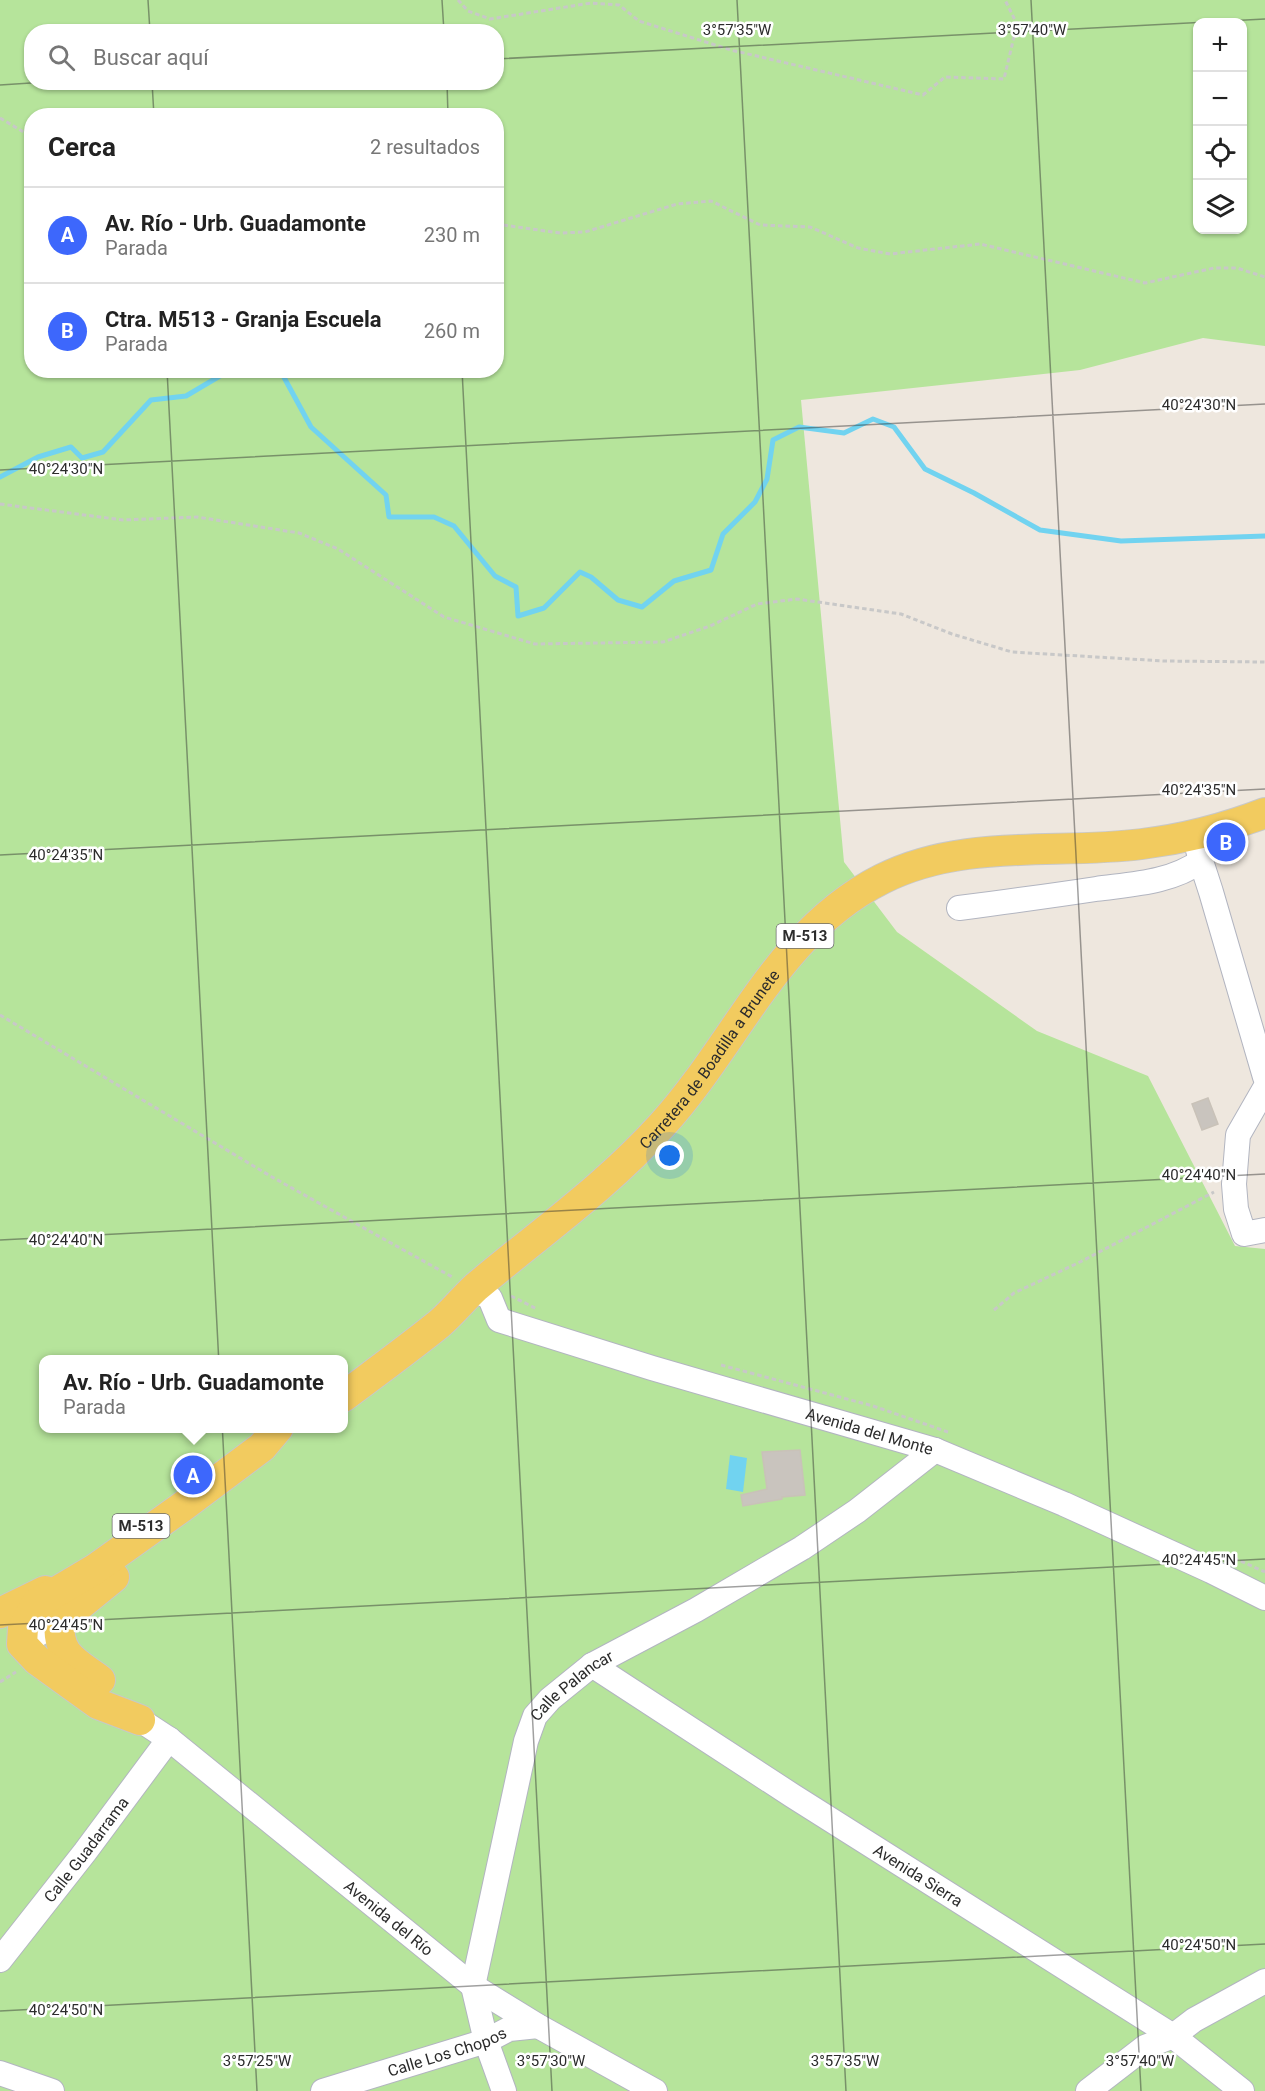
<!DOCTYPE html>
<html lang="es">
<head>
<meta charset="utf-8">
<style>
	body { margin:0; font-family:Roboto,sans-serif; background:#f2f2f2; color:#222 }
	.controls { position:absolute; right:18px; top:18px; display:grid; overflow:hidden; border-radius:12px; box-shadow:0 2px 4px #0004 }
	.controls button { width:54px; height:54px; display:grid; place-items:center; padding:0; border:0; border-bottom:2px solid #e0e0e0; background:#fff; color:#222; font:30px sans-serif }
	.you { position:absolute; left:670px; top:1156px; width:21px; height:21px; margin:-15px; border:4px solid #fff; border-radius:50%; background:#1a73e8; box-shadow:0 0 0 9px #1a73e833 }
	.badge { display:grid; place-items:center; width:39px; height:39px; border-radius:50%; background:#3d67fc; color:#fff; font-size:20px; font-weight:700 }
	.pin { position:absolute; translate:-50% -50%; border:3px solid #fff; box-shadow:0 2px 6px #0006 }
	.popup { position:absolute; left:39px; top:1355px; width:309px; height:78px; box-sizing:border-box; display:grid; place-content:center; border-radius:12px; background:#fff; filter:drop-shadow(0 2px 4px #0005); font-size:20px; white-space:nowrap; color:#767676 }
	.popup b { font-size:22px; color:#222 }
	.popup::after { content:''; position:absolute; left:50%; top:100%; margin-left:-12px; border:12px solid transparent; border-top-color:#fff }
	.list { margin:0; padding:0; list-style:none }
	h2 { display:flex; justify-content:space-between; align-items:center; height:78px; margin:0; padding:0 24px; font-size:26px }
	h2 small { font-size:20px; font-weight:400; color:#767676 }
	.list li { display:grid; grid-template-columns:39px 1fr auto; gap:18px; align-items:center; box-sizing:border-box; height:96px; padding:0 24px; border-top:2px solid #e0e0e0 }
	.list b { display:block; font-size:22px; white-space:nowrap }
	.list p { margin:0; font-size:20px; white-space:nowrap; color:#767676 }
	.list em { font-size:20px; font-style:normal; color:#767676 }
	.icon { flex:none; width:33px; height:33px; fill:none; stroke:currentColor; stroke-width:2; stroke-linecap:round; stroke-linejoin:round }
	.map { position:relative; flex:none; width:1265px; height:2091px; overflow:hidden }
	.search { position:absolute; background:#fff; box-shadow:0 2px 4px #0004; left:24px; top:24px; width:480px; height:66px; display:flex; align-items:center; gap:15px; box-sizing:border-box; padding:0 21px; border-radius:24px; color:#767676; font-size:22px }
	.panel { position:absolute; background:#fff; box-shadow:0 2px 4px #0004; left:24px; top:108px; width:480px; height:270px; border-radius:24px }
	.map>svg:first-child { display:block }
</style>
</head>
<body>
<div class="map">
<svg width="1265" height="2091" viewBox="0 0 1265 2091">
	<rect width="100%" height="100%" fill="#eee7de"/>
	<path fill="#b6e49b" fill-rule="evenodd" d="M0,0h1265v346l-62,-8 -123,32 -279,30 43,462 53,70 140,99 111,45 87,170 30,3v842h-1265zM1198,22h44v208h-44zM32,32h464v50h-464zM32,116h464v254h-464zM43,1360h300v68h-300z"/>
	<polygon fill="#71d3f0" points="730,1455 747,1458 743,1492 726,1489"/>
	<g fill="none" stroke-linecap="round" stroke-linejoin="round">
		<g stroke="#71d3f0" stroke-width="5">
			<polyline points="280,370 311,427 386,495 389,517 434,517 454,526 495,576 516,587 518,616 544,608 580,572 591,577 618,600 642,607 674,581 711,570 723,534 755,502 767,479 773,440 799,427 844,433 873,419 894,427 925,469 974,493 1040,530 1121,541 1265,536"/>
			<polyline points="0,477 38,457 71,447 82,458 103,452 151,400 186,396 230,370"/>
		</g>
	</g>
	<g fill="#c9c4be" stroke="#c9c2b8" stroke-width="1.5">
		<polygon points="1208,1098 1218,1124 1202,1130 1192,1104"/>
		<polygon points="800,1450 805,1495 782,1497 782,1499 743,1506 741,1495 767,1489 762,1452"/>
	</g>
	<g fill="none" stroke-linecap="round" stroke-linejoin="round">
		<defs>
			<g id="minor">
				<polyline points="1194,835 1201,861 1211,892 1265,1077"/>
				<path d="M959,908c46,-6 91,-12 137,-19 36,-5 74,-6 105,-28"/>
				<polyline points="1265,1088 1238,1135 1234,1184 1236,1209 1244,1234 1265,1230"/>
				<path id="s1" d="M474,1289l16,9 9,22 153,48 283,82 129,54 147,67 54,27"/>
				<polyline points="22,1644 60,1621"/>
				<path id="s2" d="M592,1665l201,131 380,240 69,55"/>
				<path id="s3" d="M140,1720l29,19 304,247 65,40 117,65"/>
				<path id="s4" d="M0,1960l85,-108 84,-113"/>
				<polyline points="0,2073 52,2091"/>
				<path id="s5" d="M323,2091l163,-50 23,-12 29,-3"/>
				<path id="s6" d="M504,2091l-18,-50 -13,-55 53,-245 9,-25 15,-17 42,-34 104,-55 106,-62 55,-37 78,-61"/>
				<polyline points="1088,2091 1145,2047 1173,2036 1194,2020 1265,1981"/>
			</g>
			<g id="major">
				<path id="s7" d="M343,1397c32,-24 65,-48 96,-73 13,-11 24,-25 37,-37 63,-53 130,-100 186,-162 75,-82 116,-194 220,-246 81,-41 174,-24 260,-35 42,-5 84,-16 123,-31"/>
				<polyline points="0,1613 45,1591"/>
				<path d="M100,1680c-24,-18 -44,-25 -40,-59l54,-44"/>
				<polyline points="140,1720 98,1704 37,1660 22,1644 23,1628 36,1604 95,1569 182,1507 262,1447 278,1428"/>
			</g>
		</defs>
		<use href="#minor" stroke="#b2b5c0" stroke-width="26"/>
		<use href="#major" stroke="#c8c8c8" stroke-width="32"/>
		<g stroke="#c8c8c8" stroke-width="3" stroke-dasharray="4.5 3" stroke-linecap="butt">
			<polyline points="458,0 468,11 490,19 591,3 619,5 639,21 731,50 923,95 945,77 1004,79 1017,24 1005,0"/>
			<polyline points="0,118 32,137"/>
			<polyline points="496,224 560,233 585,232 677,204 711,201 760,225 810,227 858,248 890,254 980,244 1145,283 1214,268 1237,268 1265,277"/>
			<polyline points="0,504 123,520 197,517 299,533 338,549 444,617 535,644 663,642 710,626 757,604 797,599 901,614 952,634 1012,652 1164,661 1265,662"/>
			<polyline points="0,1015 272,1177 454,1278"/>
			<polyline points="511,1296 537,1309"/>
			<polyline points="994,1310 1014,1293 1080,1262 1214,1192"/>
			<polyline points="721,1365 873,1406 948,1432"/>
			<polyline points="1234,1558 1265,1572"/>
			<polyline points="0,1682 16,1672"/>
		</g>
		<use href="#minor" stroke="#fff" stroke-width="24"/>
		<use href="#major" stroke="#f2cb5f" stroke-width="30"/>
	</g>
	<path fill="none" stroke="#2c2c2c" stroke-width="1.5" stroke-opacity="0.45" d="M148,0l2,32M442,0l2,32M737,0l109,2091M1031,0l110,2091M496,59l769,-40M152,82l2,34M447,82l1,34M0,85l46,-3M167,370l90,1721M462,370l90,1721M0,470l1265,-66M0,855l1265,-66M0,1240l1265,-66M0,1625l1265,-66M0,2011l1265,-67"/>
	<g text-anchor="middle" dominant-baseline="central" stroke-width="5" stroke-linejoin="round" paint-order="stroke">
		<g fill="#fff" stroke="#6b6b6b" stroke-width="1.5">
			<rect x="776.5" y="924" width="57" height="24" rx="4.5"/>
			<rect x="112.5" y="1514" width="57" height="24" rx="4.5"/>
		</g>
		<g font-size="15" font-weight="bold" fill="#2c2c2c">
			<text x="805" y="936">M-513</text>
			<text x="141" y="1526">M-513</text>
		</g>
		<g font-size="16" fill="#2c2c2c" stroke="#fff">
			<text stroke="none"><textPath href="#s7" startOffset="501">Carretera de Boadilla a Brunete</textPath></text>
			<text stroke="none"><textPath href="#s1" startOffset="429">Avenida del Monte</textPath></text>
			<text stroke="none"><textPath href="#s6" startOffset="435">Calle Palancar</textPath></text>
			<text stroke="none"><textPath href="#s4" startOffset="140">Calle Guadarrama</textPath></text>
			<text stroke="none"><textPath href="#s2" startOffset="388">Avenida Sierra</textPath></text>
			<text stroke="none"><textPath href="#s3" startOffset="318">Avenida del Río</textPath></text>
			<text stroke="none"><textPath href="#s5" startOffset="130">Calle Los Chopos</textPath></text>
		</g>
	</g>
	<g font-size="15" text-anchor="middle" fill="#2c2c2c" stroke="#fff" stroke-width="5" stroke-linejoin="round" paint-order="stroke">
		<text x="737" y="35">3°57'35"W</text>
		<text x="1032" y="35">3°57'40"W</text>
		<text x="1199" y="410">40°24'30"N</text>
		<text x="66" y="474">40°24'30"N</text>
		<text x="1199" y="795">40°24'35"N</text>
		<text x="66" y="860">40°24'35"N</text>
		<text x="1199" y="1180">40°24'40"N</text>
		<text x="66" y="1245">40°24'40"N</text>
		<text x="1199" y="1565">40°24'45"N</text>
		<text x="66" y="1630">40°24'45"N</text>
		<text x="1199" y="1950">40°24'50"N</text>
		<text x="66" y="2015">40°24'50"N</text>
		<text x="257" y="2066">3°57'25"W</text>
		<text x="551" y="2066">3°57'30"W</text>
		<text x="845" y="2066">3°57'35"W</text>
		<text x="1140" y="2066">3°57'40"W</text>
	</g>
</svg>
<div class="controls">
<button>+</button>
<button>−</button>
<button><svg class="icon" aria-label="locate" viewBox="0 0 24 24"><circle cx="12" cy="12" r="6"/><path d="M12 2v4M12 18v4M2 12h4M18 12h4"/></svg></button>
<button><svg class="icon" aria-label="layers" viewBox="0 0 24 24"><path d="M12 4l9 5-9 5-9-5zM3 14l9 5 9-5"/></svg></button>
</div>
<div class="you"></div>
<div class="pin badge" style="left:193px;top:1475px">A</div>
<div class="popup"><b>Av. Río - Urb. Guadamonte</b>Parada</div>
<div class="pin badge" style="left:1226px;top:842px">B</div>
<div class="search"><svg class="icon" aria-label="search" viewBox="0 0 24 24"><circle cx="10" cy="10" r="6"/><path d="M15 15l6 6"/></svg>Buscar aquí</div>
<section class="panel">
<h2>Cerca<small>2 resultados</small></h2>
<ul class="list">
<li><span class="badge">A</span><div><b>Av. Río - Urb. Guadamonte</b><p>Parada</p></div><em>230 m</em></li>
<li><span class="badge">B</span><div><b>Ctra. M513 - Granja Escuela</b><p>Parada</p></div><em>260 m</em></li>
</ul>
</section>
</div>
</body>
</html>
